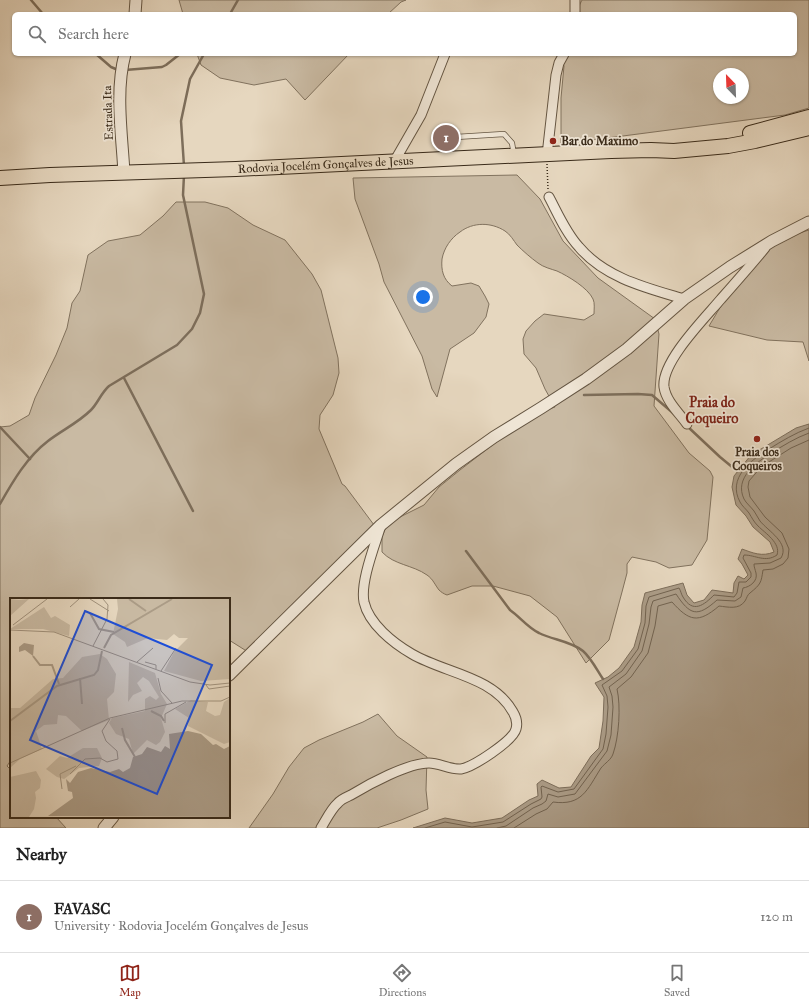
<!DOCTYPE html>
<html lang="en">
<head>
<meta charset="utf-8">
<style>
	body { margin:0; font-family:"IM FELL Great Primer",serif; background:#f2f2f2; color:#222 }
	.compass { position:absolute; left:713px; top:68px; width:36px; height:36px; border-radius:50%; background:#fff; box-shadow:0 1px 3px #0004; rotate:337deg }
	.you { position:absolute; left:423px; top:297px; width:14px; height:14px; margin:-10px; border:3px solid #fff; border-radius:50%; background:#1a73e8; box-shadow:0 0 0 6px #1a73e833 }
	.badge { display:grid; place-items:center; width:26px; height:26px; border-radius:50%; background:#8f2418; color:#fff; font-size:13px; font-weight:700 }
	.pin { position:absolute; translate:-50% -50%; border:2px solid #fff; box-shadow:0 1px 4px #0006 }
	.list { margin:0; padding:0; list-style:none }
	h2 { display:flex; justify-content:space-between; align-items:center; height:52px; margin:0; padding:0 16px; font-size:17px }
	h2 small { font-size:13px; font-weight:400; color:#767676 }
	.list li { display:grid; grid-template-columns:26px 1fr auto; gap:12px; align-items:center; box-sizing:border-box; height:72px; padding:0 16px; border-top:1px solid #e0e0e0 }
	.list b { display:block; font-size:15px; white-space:nowrap }
	.list p { margin:0; font-size:13px; white-space:nowrap; color:#767676 }
	.list em { font-size:13px; font-style:normal; color:#767676 }
	.icon { flex:none; width:22px; height:22px; fill:none; stroke:currentColor; stroke-width:2; stroke-linecap:round; stroke-linejoin:round }
	.map { position:relative; flex:none; width:809px; height:828px; overflow:hidden }
	.search { position:absolute; background:#fff; box-shadow:0 1px 3px #0004; left:12px; right:12px; top:12px; height:44px; display:flex; align-items:center; gap:10px; box-sizing:border-box; padding:0 14px; border-radius:6px; color:#767676; font-size:15px }
	.sheet { height:124px; background:#fff }
	nav { display:flex; justify-content:space-around; align-items:center; box-sizing:border-box; height:56px; border-top:1px solid #e0e0e0; background:#fff; font-size:11px; color:#767676 }
	nav a { display:grid; justify-items:center; gap:2px }
	nav .on { color:#8f2418 }
	.map>svg:first-child { display:block }
</style>
</head>
<body>
<div class="map">
<svg width="809" height="828" viewBox="0 0 809 828">
	<rect width="100%" height="100%" fill="#e6d7bf"/>
	<filter id="stains"><feTurbulence type="fractalNoise" baseFrequency=".005" numOctaves="4"/><feColorMatrix values="0 0 0 0 .2 0 0 0 0 .09 0 0 0 0 .02 0 0 0 .5 -.17"/></filter>
	<radialGradient id="worn" r=".72"><stop offset=".6" stop-color="#630" stop-opacity="0"/><stop offset="1" stop-color="#630" stop-opacity=".3"/></radialGradient>
	<g fill="#c9baa3" stroke="#81725e" fill-rule="evenodd">
		<polygon points="179,0 406,0 401,2 388,14 183,14"/>
		<path d="M582,0h227v108l-24,7 -224,29v-46l3,-32 -4,-12h235v-40h-220zM719,74h24v24h-24z"/>
		<polygon points="197,54 349,54 305,100 286,79 254,85 220,78 201,65"/>
		<path d="M517,175l23,24 23,42 35,37 57,41 4,15 -5,72 35,47 21,18 3,6 -6,63 -15,25 -23,3 -13,-6 -24,-5 -5,7v9l-5,19 -13,48 -23,23 -29,-46 -27,-21 -37,-10h-21l-25,9c-3,-1 -6,-3 -8,-5 -4,-5 -6,-11 -12,-15 -14,-10 -33,-10 -45,-23v-15l4,-10 6,-6 32,-16 15,-18 21,-17 35,-27 46,-31 14,-5 -10,-18 -9,-21 -12,-14 -1,-15 3,-8 9,-10 9,-7 40,6 10,-6c0,-5 1,-11 -1,-15 -5,-11 -25,-23 -36,-28 -6,-2 -14,-4 -19,-8 -7,-5 -15,-12 -21,-18 -3,-4 -7,-11 -12,-14 -14,-9 -32,-9 -45,1 -9,6 -16,16 -18,27 -1,11 1,20 10,27l19,-3 8,3 6,10 4,8 -3,13 -12,16 -24,16 -13,48 -5,-8 -10,-33 -38,-74 -5,-18 -24,-65 -2,-21z"/>
		<polygon points="176,202 205,202 228,208 253,225 285,240 312,274 321,290 338,358 339,373 333,395 320,415 319,429 342,484 345,486 380,533 310,601 256,657 229,640 229,599 11,599 11,760 7,766 11,770 11,817 56,817 66,828 0,828 0,427 10,426 29,415 35,398 56,355 67,328 72,303 80,291 88,255 108,241 140,235 163,216"/>
		<polygon points="809,230 809,361 803,342 767,340 709,326 721,306 774,241"/>
		<polygon points="378,714 397,736 427,757 426,790 428,809 401,820 377,828 249,828 273,794 289,767 304,748 319,740 363,722"/>
	</g>
	<path fill="#ab9c87" stroke="#7d6e5b" d="M809,424v404h-396l32,-10 27,5 30,-5 27,-18 9,-4 -1,-12 5,-4 17,8 12,-1 20,-31 8,-8 4,-27 1,-24 -9,-14 13,-6 11,-9 15,-21 7,-25 1,-17 3,-12 38,-10 4,12 7,8 10,-3 8,-10 21,3 1,-10 4,-7 6,3 4,-4 -6,-11 -4,-5 4,-10c11,4 20,8 32,3l-4,-10 -17,-15 -7,-11 -10,-11 -4,-18 2,-11 17,-21 45,-27z"/>
	<g fill="none" stroke-linecap="round" stroke-linejoin="round">
		<g stroke="#726350" stroke-width="1">
			<path d="M425,828l20,-6 27,5 31,-5 28,-18 10,-5 1,-2 -1,-10 1,-1 16,6 16,-3 29,-40 3,-15 2,-27 -1,-11 -5,-11 20,-14 16,-22 7,-26 1,-17 3,-9 30,-9c2,3 2,6 4,9 10,17 21,8 31,-2l20,2 3,-4 2,-11h7l5,-5v-4l-8,-15 1,-3c12,0 21,8 33,0 4,-12 -12,-22 -19,-29 -4,-4 -6,-8 -9,-13 -3,-4 -7,-7 -9,-11 -13,-24 11,-42 29,-53 13,-8 26,-16 40,-21"/>
			<path d="M497,828l9,-2 27,-18 9,-4 4,-3 2,-7 10,3 17,-3 32,-43 4,-16 2,-28 -1,-11 -3,-9 17,-13 16,-23 7,-27 2,-17 2,-6 23,-7c14,21 21,24 41,6l18,1 6,-4 2,-9c7,-1 15,-7 13,-15 -1,-4 -2,-6 -2,-9l16,-1 11,-5c9,-15 -13,-27 -21,-37 -2,-3 -4,-7 -6,-10 -3,-4 -8,-8 -10,-12 -10,-21 12,-36 27,-46 12,-7 24,-15 38,-20"/>
			<path d="M514,828l22,-14 11,-5 6,-7c29,4 34,-12 48,-34 4,-5 10,-8 12,-14 6,-17 8,-48 4,-65l14,-12 17,-24 7,-27 3,-20 14,-4c17,19 26,22 47,4 9,1 20,4 26,-5 2,-3 2,-6 5,-8 11,-9 11,-10 13,-23l10,-1 10,-5 5,-6 1,-9 -7,-16 -17,-16 -15,-20 -2,-10 1,-6 12,-14 30,-19 18,-8"/>
		</g>
		<g stroke="#7d6e5b" stroke-width="2.5">
			<polyline points="31,0 43,14"/>
			<polyline points="230,14 238,0"/>
			<polyline points="96,54 111,67 118,70"/>
			<polyline points="125,70 162,67 166,65 180,54"/>
			<polyline points="184,166 181,121 190,79 204,54"/>
			<polyline points="124,378 193,511"/>
			<polyline points="584,395 638,394 652,395 673,413"/>
			<polyline points="687,426 720,457 737,471"/>
			<polyline points="0,427 30,459"/>
			<path d="M0,504c13,-23 27,-47 48,-63 14,-11 30,-18 43,-31 7,-7 10,-17 18,-24l68,-41 15,-16 8,-16 4,-19 -21,-99 1,-20"/>
			<path d="M466,551l44,59c10,7 18,18 29,23 14,7 32,8 44,18 8,7 14,19 20,28"/>
		</g>
		<defs>
			<polyline id="service" points="440,138 504,134 512,143 514,155"/>
			<g id="minor">
				<polyline points="575,0 575,14"/>
				<polyline points="547,155 556,75 559,63 564,54"/>
				<polyline points="394,162 421,115 445,54"/>
				<path d="M549,197c9,17 17,36 30,50 26,31 68,41 105,52"/>
				<path d="M687,424c-8,-11 -21,-23 -23,-37 -3,-25 41,-69 57,-88 15,-17 30,-34 44,-51"/>
				<path d="M321,828c5,-8 10,-19 17,-25 3,-4 9,-6 13,-8 18,-11 57,-32 78,-32 10,0 22,7 32,6 12,-2 52,-28 55,-40 2,-7 0,-12 -3,-17 -20,-36 -69,-39 -101,-58 -19,-11 -43,-30 -48,-52 -4,-20 11,-57 17,-77"/>
			</g>
			<g id="tertiary">
				<polyline points="135,14 136,0"/>
				<path d="M124,173c-2,-38 -9,-82 1,-119"/>
				<polyline points="229,675 381,525 456,464 494,437 541,408 586,379 627,349 684,299 730,267 772,241 809,222"/>
				<polyline points="104,828 113,817"/>
			</g>
			<g id="primary">
				<polyline points="750,133 809,117"/>
				<path id="s1" d="M0,178l50,-3 186,-6 375,-18 40,-1 23,1 54,-5 27,-5 54,-13"/>
			</g>
		</defs>
		<use href="#service" stroke="#645542" stroke-width="6"/>
		<use href="#minor" stroke="#645542" stroke-width="11"/>
		<use href="#tertiary" stroke="#645542" stroke-width="13"/>
		<use href="#primary" stroke="#392a19" stroke-width="16"/>
		<polyline stroke="#392a19" stroke-width="1.5" stroke-dasharray="1 2" stroke-linecap="butt" points="547,164 548,189"/>
		<use href="#service" stroke="#efe5d5" stroke-width="4.5"/>
		<use href="#minor" stroke="#efe5d5" stroke-width="9"/>
		<use href="#tertiary" stroke="#efe5d5" stroke-width="11"/>
		<use href="#primary" stroke="#e6d7bf" stroke-width="14"/>
	</g>
	<g fill="#8f2418" stroke="#efe5d5" stroke-width="1.5">
		<circle cx="553" cy="141" r="4"/>
		<circle cx="757" cy="439" r="4"/>
	</g>
	<g text-anchor="middle" dominant-baseline="central" stroke-width="3.5" stroke-linejoin="round" paint-order="stroke">
		<g font-size="12" fill="#392a19" stroke="#efe5d5">
			<text transform="translate(108 113) rotate(-92)">Estrada Ita</text>
			<text stroke="none"><textPath href="#s1" startOffset="326">Rodovia Jocelém Gonçalves de Jesus</textPath></text>
		</g>
		<g font-size="12" font-weight="bold" fill="#392a19" stroke="#efe5d5" text-anchor="start">
			<text x="561" y="141">Bar do Maximo</text>
			<text x="757" y="452" text-anchor="middle">Praia dos<tspan x="757" dy="14">Coqueiros</tspan></text>
		</g>
		<g font-size="14" font-weight="bold" fill="#7a1f14" stroke="#efe5d5">
			<text x="712" y="402">Praia do<tspan x="712" dy="16">Coqueiro</tspan></text>
		</g>
	</g>
	<g transform="translate(10 598)">
		<rect width="220" height="220" fill="#e6d7bf"/>
		<path d="M0,1l9,1 10,-1 -19,17zM107,1h113v80l-29,2 -37,-10 10,-19 14,-14h-9l-5,-4 -7,6 -19,-2 -21,9 -2,-5 -12,-8 5,-25zM34,9l7,11 4,-2 15,9 -1,11 -26,-7h-33zM90,56l7,5 9,15 -2,18 -7,7 2,21 -27,11 -16,-15 -8,-1 -1,9 -13,1 -8,6 6,18 -22,10 -10,9v-60h10l33,-29 10,-1 19,-21zM119,64l26,11 6,21 6,10 -6,14 4,14 -5,10 -4,3 -9,-5 -14,14 -4,-15 -13,-5 -7,-11 3,-5 33,-7v-12l5,-3 6,4 3,-3 -10,-16 -6,-4 -6,6 5,8 -9,4 -5,7zM220,100v44l-6,2 -36,-18 1,-8 -14,-9 16,-9 17,2 -2,9 9,5 5,-1 4,-13zM73,150h14l5,10 -3,8 -20,2 -15,11 -7,-2 -11,-8 14,-13 7,2zM26,173l5,9 -1,8 -5,4 1,6 -2,11 -5,8h-19v-40z" fill="#c9baa3"/>
		<path d="M14,45l10,2 -1,11 -8,-6 -6,2v-5zM178,133l13,3 12,11 3,-1 8,5 6,-3v71l-182,-1 25,-18 -1,-6 -4,-1 -2,-12 4,4 8,-11 13,-4 19,4 9,-3 4,3 7,-4 3,-11 9,-3 5,-7 14,5 4,-6 5,3 -1,-15z" fill="#ab9c87"/>
		<path fill="none" stroke="#ab9c87" stroke-width="2" d="M119,1l17,12M80,15l9,16 15,3M94,50l7,-13 61,-36M23,58l7,9h12l7,19M70,80l2,26M141,113l10,5 3,5M0,123l47,-35 37,-11 4,-5 4,-19M112,130l3,12 10,17"/>
		<path fill="none" stroke="#a1927d" stroke-width="1" d="M80,1l19,12M60,9l9,-8M3,27l34,-26M0,32l44,2 136,50 20,3 20,-2M83,48l14,-27 1,-14 -5,-6M127,64l16,-14M135,64l11,3v4M151,73l15,-23M148,80l3,13 11,12M196,87l3,4 21,-3M155,125v-9l21,-12M0,165l100,-45 72,-17h39l9,-4M60,176l15,-15 15,-1 7,4 11,-3 -1,-8 -11,-10 -4,-10 8,-12M52,191l-2,-15 16,-8"/>
		<path fill="#1d4ed8" fill-opacity="0.15" stroke="#1d4ed8" stroke-width="2" d="M75,13l127,54 -55,129 -127,-54z"/>
		<rect width="220" height="220" fill="none" stroke="#392a19" stroke-width="2"/>
	</g>
	<rect width="100%" height="100%" filter="url(#stains)"/>
	<rect width="100%" height="100%" fill="url(#worn)"/>
</svg>
<svg class="compass" viewBox="-18 -18 36 36"><path d="M0-13l5 13h-10z" fill="#e53935"/><path d="M0 13l5-13h-10z" fill="#767676"/></svg>
<div class="you"></div>
<div class="pin badge" style="left:446px;top:138px;background:#8d6e63">1</div>
<div class="search"><svg class="icon" aria-label="search" viewBox="0 0 24 24"><circle cx="10" cy="10" r="6"/><path d="M15 15l6 6"/></svg>Search here</div>
</div>
<section class="sheet">
<h2>Nearby<small></small></h2>
<ul class="list">
<li><span class="badge" style="background:#8d6e63">1</span><div><b>FAVASC</b><p>University · Rodovia Jocelém Gonçalves de Jesus</p></div><em>120 m</em></li>
</ul>
</section>
<nav>
<a class="on"><svg class="icon" aria-label="map" viewBox="0 0 24 24"><path d="M3 6l6-2 6 2 6-2v14l-6 2-6-2-6 2zM9 4v14M15 6v14"/></svg>Map</a>
<a><svg class="icon" aria-label="directions" viewBox="0 0 24 24"><path d="M12 3l9 9-9 9-9-9zM9 14v-3h6M13 9l2 2-2 2"/></svg>Directions</a>
<a><svg class="icon" aria-label="saved" viewBox="0 0 24 24"><path d="M7 4h10v16l-5-4-5 4z"/></svg>Saved</a>
</nav>
</body>
</html>
